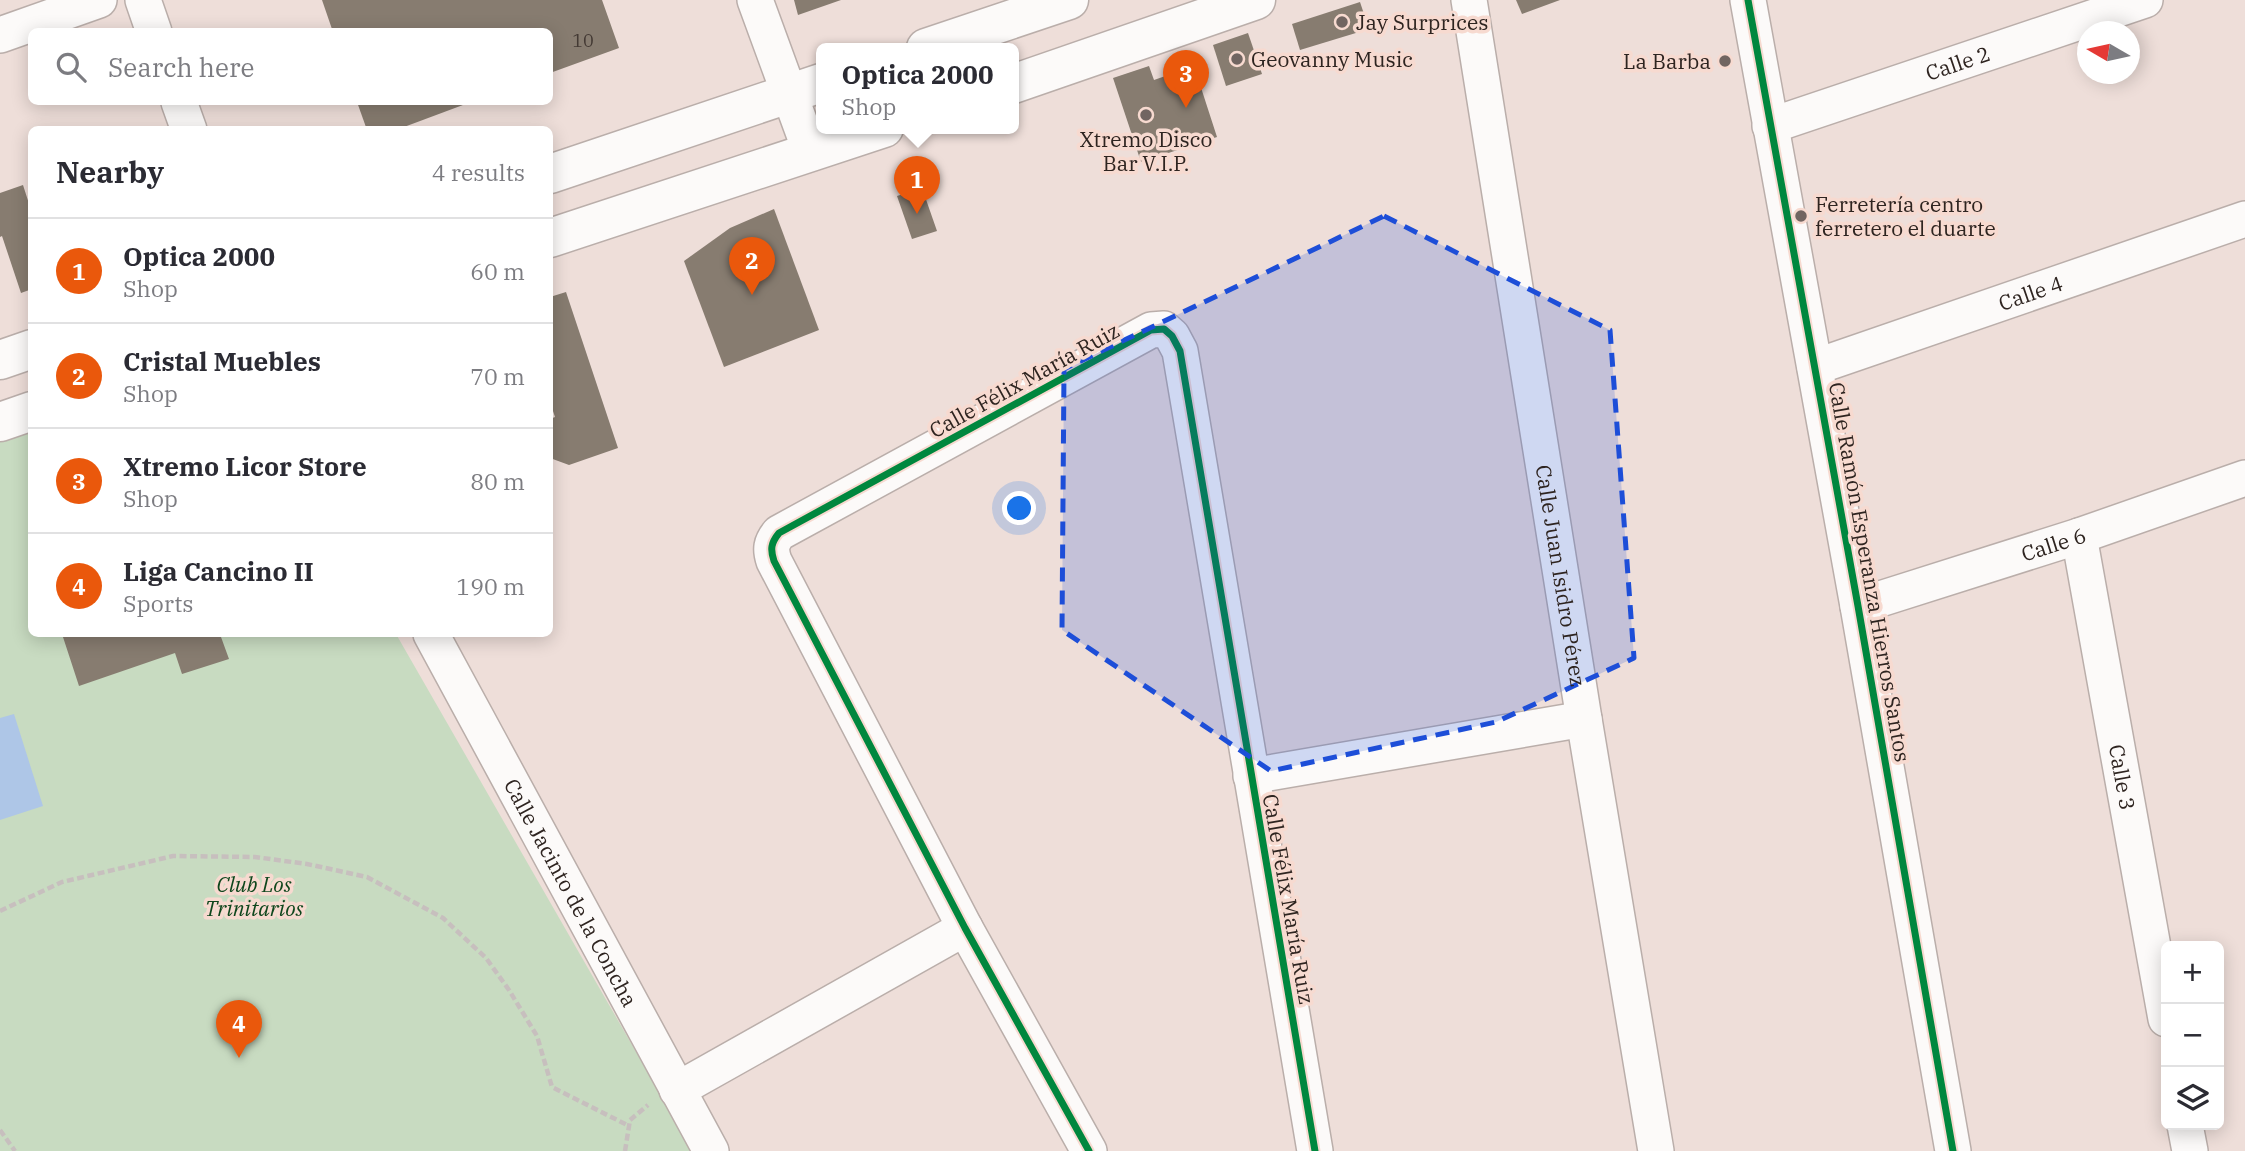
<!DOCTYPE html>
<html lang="en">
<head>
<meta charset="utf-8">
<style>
	body { margin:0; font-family:"IBM Plex Serif",serif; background:#f7f7f7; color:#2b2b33 }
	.controls { position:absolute; right:21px; bottom:21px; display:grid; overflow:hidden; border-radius:10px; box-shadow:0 4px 18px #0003 }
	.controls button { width:63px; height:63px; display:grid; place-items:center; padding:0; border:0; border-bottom:2px solid #e1e1e2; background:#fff; color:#2b2b33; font:35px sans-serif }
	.compass { position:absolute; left:2077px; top:21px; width:63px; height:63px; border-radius:50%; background:#fff; box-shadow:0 4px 18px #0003; rotate:279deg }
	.you { position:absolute; left:1020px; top:509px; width:24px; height:24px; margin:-18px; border:5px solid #fff; border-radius:50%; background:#1a73e8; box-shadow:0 0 0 10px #1a73e833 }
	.badge { display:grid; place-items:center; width:46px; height:46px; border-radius:50%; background:#ea580c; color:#fff; font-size:23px; font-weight:700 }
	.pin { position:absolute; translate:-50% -58px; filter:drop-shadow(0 2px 4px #0008) }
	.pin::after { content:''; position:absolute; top:37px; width:24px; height:21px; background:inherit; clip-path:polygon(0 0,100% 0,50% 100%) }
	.popup { position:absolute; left:816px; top:43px; width:203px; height:91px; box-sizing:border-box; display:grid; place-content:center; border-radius:10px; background:#fff; filter:drop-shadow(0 2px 5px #0005); font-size:23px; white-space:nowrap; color:#7c7c81 }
	.popup b { font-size:26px; color:#2b2b33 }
	.popup::after { content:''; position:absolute; left:50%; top:100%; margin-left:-14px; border:14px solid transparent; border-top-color:#fff }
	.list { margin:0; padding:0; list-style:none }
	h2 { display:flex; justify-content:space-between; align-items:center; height:91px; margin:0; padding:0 28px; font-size:30px }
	h2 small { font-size:23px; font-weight:400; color:#7c7c81 }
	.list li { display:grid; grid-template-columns:46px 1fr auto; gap:21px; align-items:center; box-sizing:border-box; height:105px; padding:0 28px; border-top:2px solid #e1e1e2 }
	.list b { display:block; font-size:26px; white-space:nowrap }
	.list p { margin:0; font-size:23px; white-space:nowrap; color:#7c7c81 }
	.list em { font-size:23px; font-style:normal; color:#7c7c81 }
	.icon { flex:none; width:38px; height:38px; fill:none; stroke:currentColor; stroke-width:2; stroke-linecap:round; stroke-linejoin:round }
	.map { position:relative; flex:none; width:2245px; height:1151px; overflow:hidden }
	.search { position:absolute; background:#fff; box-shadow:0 4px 18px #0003; left:28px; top:28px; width:525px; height:77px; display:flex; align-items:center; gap:18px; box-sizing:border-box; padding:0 24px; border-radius:10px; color:#7c7c81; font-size:26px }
	.panel { position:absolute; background:#fff; box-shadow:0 4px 18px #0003; left:28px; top:126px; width:525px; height:511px; border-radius:10px }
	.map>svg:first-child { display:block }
</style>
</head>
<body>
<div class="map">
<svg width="2245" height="1151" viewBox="0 0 2245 1151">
	<rect width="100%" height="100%" fill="#eeded9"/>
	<polygon fill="#c8dbc1" points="31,422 32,634 396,634 693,1151 0,1151 0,433"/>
	<polygon fill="#aec6e7" points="14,714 43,806 0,820 0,718"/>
	<g fill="#877c70">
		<polygon points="322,0 602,0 619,48 550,73 550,32 333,32"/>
		<polygon points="794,0 841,0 798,15"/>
		<polygon points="1516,0 1560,0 1522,14"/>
		<polygon points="1360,2 1369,29 1300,50 1292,24"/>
		<polygon points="1248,33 1262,74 1226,86 1213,45"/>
		<polygon points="1149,66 1154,80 1194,66 1217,137 1141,162 1113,78"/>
		<polygon points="357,102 471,102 396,130 367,130"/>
		<polygon points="23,185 32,213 32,289 21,293 2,236 0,237 0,193"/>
		<polygon points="922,188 937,231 912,239 897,196"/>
		<polygon points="774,209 819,330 724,367 684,261 730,228"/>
		<polygon points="566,292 618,448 569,465 550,458 550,419 555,417 550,402 550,297"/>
		<polygon points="62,634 230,634 221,637 229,659 182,674 175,653 79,686"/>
	</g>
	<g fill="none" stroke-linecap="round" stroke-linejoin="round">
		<defs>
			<g id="minor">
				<polyline points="143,0 154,32"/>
				<polyline points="755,0 811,153"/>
				<path id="s1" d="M1469,0l115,719 72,432"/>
				<polyline points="1748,0 1858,606 1953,1151"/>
				<polyline points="0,35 99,0"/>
				<polyline points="179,102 189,130"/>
				<path id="s2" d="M1770,126l375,-126"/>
				<path id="s3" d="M1815,367l430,-148"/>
				<path id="s4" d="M2079,536l87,483"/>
				<path id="s5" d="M1858,606l221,-70 166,-58"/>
				<path id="s6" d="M431,634l280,517"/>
				<polyline points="1251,776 1584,719"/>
				<polyline points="677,1090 965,928"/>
				<polyline points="2185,1125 2190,1151"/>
				<path d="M1089,1151l-124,-223 -191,-367c-4,-12 -3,-18 5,-28l372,-203 13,-1 8,7 8,15 135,800"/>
			</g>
			<g id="primary">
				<polyline points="926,48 1069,0"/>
				<polyline points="1013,84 1256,0"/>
				<polyline points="550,174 821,83"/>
				<polyline points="550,238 884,128"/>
				<polyline points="0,360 32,349"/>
				<polyline points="0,422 32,411"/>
			</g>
		</defs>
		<use href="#minor" stroke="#baaeaa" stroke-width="38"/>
		<use href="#primary" stroke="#baaeaa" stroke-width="41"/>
		<g stroke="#c7bfbe" stroke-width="4.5" stroke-dasharray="7 3.5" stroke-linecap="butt">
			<polyline points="0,911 62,882 173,856 255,857 307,864 367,877 443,918 486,958 509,990 537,1036 552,1087 629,1126"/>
			<polyline points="0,1130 15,1151"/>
			<polyline points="625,1151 630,1120 648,1105"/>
		</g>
		<use href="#minor" stroke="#fcfaf9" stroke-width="35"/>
		<use href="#primary" stroke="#fcfaf9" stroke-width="38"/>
		<defs>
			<g id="cycleway">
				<polyline points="1748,0 1858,606 1953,1151"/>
				<path d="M1089,1151l-124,-223 -191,-367c-4,-12 -3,-18 5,-28l372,-203 13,-1 8,7 8,15 135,800"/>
			</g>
		</defs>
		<use href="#cycleway" stroke="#f7dad0" stroke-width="11"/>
		<use href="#cycleway" stroke="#00873e" stroke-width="7"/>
	</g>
	<path fill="#1d4ed8" fill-opacity="0.2" stroke="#1d4ed8" stroke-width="5" stroke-dasharray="14 9" stroke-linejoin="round" d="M1384,216l226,114 24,328 -138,64 -225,49 -209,-141 2,-261z"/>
	<g fill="#716561" stroke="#f7dad0" stroke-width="2.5">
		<circle cx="1342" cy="22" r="7"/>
		<circle cx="1237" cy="59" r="7"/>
		<circle cx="1725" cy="61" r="7"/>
		<circle cx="1146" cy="115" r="7"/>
		<circle cx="1801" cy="216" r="7"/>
	</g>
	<g text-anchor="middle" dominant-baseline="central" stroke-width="7" stroke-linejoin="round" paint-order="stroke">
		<g font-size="18" fill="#443a34">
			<text x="583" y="40">10</text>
		</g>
		<g font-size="21" fill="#2e2420" stroke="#f7dad0" text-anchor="start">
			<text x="1356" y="22">Jay Surprices</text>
			<text x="1251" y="59">Geovanny Music</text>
			<text x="1711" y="61" text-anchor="end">La Barba</text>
			<text x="1146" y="139" text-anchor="middle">Xtremo Disco<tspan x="1146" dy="24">Bar V.I.P.</tspan></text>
			<text x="1815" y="204">Ferretería centro<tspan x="1815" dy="24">ferretero el duarte</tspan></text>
		</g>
		<g font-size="21" fill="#2e2420" stroke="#f7dad0">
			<text stroke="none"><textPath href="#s2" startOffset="198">Calle 2</textPath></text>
			<text stroke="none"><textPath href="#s3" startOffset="228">Calle 4</textPath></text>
			<text transform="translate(1024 380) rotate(-29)">Calle Félix María Ruiz</text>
			<text stroke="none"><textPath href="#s5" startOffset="205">Calle 6</textPath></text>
			<text transform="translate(1870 572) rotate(80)">Calle Ramón Esperanza Hierros Santos</text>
			<text stroke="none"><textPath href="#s1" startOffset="583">Calle Juan Isidro Pérez</textPath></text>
			<text stroke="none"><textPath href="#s4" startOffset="245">Calle 3</textPath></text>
			<text stroke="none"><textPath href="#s6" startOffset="294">Calle Jacinto de la Concha</textPath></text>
			<text transform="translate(1289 899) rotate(80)">Calle Félix María Ruiz</text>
		</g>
		<g font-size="21" font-style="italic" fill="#0e461c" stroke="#f7dad0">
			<text x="254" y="884">Club Los<tspan x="254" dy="24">Trinitarios</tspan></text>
		</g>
	</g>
</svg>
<div class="controls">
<button>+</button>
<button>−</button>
<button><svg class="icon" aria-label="layers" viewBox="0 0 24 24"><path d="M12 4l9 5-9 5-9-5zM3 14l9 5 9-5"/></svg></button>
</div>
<svg class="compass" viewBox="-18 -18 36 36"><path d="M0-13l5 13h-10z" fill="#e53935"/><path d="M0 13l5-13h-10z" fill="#7c7c81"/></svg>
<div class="you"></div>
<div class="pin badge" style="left:917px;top:214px">1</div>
<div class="popup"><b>Optica 2000</b>Shop</div>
<div class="pin badge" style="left:752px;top:295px">2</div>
<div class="pin badge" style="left:1186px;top:108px">3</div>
<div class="pin badge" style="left:239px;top:1058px">4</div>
<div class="search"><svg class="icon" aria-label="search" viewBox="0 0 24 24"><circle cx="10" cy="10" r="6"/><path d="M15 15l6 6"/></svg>Search here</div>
<section class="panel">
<h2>Nearby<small>4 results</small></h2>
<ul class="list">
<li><span class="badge">1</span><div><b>Optica 2000</b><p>Shop</p></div><em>60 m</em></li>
<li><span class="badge">2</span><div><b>Cristal Muebles</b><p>Shop</p></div><em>70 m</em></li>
<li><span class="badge">3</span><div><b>Xtremo Licor Store</b><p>Shop</p></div><em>80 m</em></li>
<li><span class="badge">4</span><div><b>Liga Cancino II</b><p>Sports</p></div><em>190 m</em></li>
</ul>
</section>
</div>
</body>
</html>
